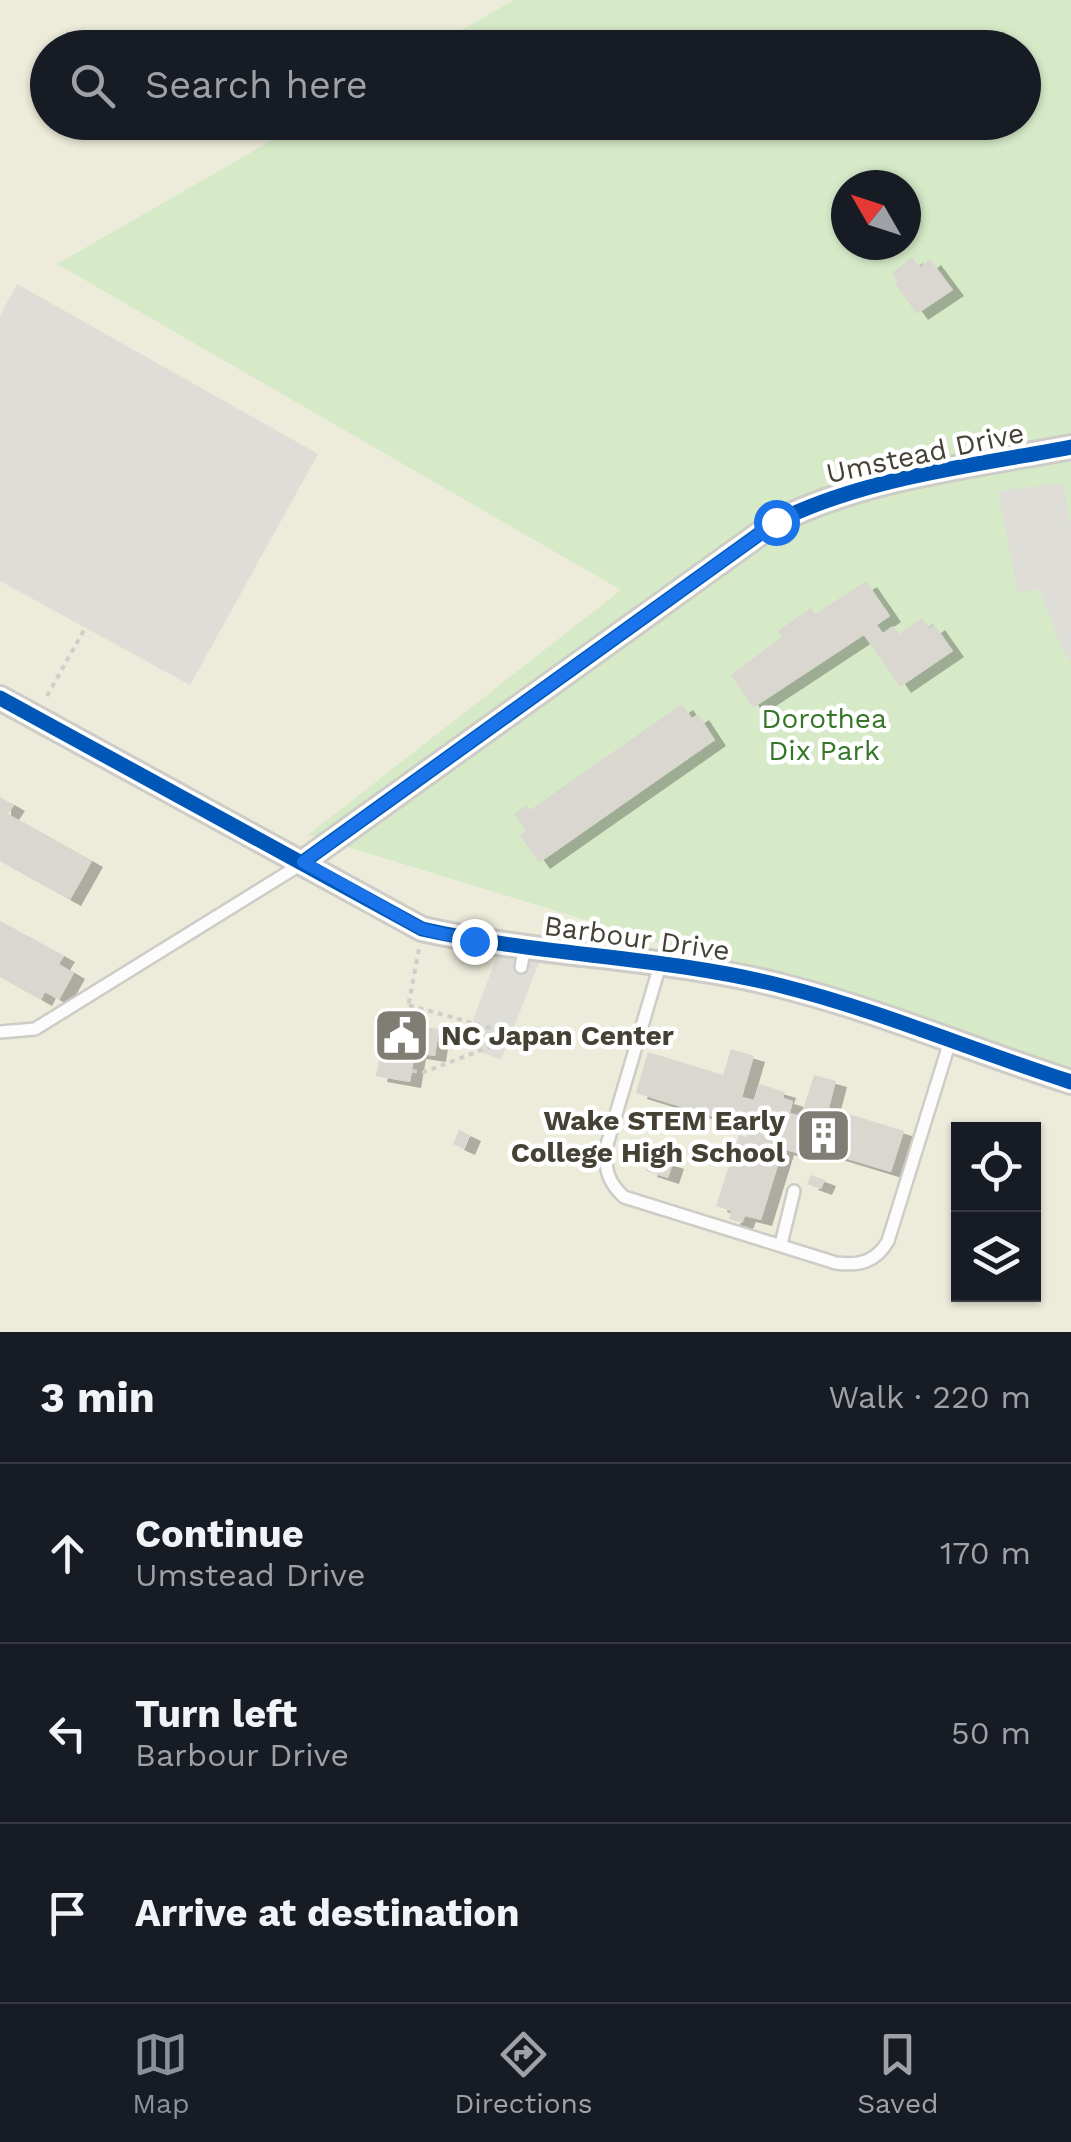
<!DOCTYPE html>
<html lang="en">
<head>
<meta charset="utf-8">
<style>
	body { margin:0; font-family:"Work Sans",sans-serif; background:#20242c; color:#f1f3f6 }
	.controls { position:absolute; right:30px; bottom:30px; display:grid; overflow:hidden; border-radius:0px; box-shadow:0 2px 8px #0004 }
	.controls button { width:90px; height:90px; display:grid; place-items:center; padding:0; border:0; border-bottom:2px solid #363941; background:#171b24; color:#f1f3f6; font:50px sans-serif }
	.compass { position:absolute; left:831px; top:170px; width:90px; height:90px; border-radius:50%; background:#171b24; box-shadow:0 2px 8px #0004; rotate:309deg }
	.stop { position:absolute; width:30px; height:30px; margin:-22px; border:8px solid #1a73e8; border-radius:50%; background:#fff }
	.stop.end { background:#1a73e8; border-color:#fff; box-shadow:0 2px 10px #0008 }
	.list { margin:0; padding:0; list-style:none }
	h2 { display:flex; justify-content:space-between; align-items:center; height:130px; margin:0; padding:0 40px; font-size:42px }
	h2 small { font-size:32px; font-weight:400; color:#9ea1a6 }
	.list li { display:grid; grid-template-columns:65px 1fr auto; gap:30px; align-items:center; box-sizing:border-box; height:180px; padding:0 40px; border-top:2px solid #363941 }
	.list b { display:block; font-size:38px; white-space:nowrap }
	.list p { margin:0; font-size:32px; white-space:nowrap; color:#9ea1a6 }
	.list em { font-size:32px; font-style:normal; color:#9ea1a6 }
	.icon { flex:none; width:55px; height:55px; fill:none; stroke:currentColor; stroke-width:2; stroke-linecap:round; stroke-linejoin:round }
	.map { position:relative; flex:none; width:1071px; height:1332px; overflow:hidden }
	.search { position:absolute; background:#171b24; box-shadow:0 2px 8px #0004; left:30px; right:30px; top:30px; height:110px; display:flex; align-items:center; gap:25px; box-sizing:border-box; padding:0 35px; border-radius:55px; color:#9ea1a6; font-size:38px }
	.sheet { height:670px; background:#171b24 }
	nav { display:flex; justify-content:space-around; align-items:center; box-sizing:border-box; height:140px; border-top:2px solid #363941; background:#171b24; font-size:28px; color:#9ea1a6 }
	nav a { display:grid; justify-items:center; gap:5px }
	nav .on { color:#8c9099 }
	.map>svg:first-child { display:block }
</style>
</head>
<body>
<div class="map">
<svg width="1071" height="1332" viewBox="0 0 1071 1332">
	<defs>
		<filter id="shadow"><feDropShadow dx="11" dy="6" stdDeviation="0" flood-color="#0004"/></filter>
	</defs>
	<rect width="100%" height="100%" fill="#efeee8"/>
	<path fill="#edebda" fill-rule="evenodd" d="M0,0h514l-82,47 -384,1v74l254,1 -245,141 565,326 -313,246 762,233v263h-1071zM958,1130h76v164h-76z"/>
	<path fill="#d6eac8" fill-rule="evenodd" d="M514,0h557v1069l-763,-234 313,-245 -564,-326 245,-141 722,-1v-74l-592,-1zM846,185h60v60h-60z"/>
	<g fill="#deddd8">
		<polygon points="17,284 318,454 190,685 0,581 0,316"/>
		<polygon points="1063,483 1071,526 1071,661 1062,648 1040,592 1035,589 1018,593 998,491"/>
		<polygon points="505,935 544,950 501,1060 476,1050 481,1035 469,1030"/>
	</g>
	<g fill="#d9d7d0" filter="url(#shadow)">
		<polygon points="912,257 920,267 930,259 953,290 917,314 895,284 898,282 892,273"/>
		<polygon points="866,581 890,616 877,625 883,633 893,626 899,634 922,618 929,628 934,624 953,651 900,687 864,635 753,708 731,675 782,637 778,631 811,608 815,614"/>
		<polygon points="682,704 692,718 698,714 715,740 539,863 520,836 526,831 514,814 526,805 530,810"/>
		<polygon points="0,797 14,805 8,814 92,861 70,900 0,861"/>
		<polygon points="0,921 64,956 59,964 74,973 59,1000 45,992 41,1000 0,977"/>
		<polygon points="386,1020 439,1029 435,1056 415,1053 410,1082 376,1076"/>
		<polygon points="731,1049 754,1056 742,1097 754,1100 759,1084 785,1092 783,1098 793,1101 790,1113 801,1116 814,1075 836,1081 829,1108 904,1131 891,1172 808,1147 806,1156 783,1149 761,1220 745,1216 742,1223 729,1219 731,1211 716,1206 739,1135 746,1137 749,1128 636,1093 648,1052 723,1075"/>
		<polygon points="459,1130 470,1135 464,1149 453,1144"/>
		<polygon points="651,1156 673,1163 668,1178 646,1171"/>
		<polygon points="811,1175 825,1180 821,1189 807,1184"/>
	</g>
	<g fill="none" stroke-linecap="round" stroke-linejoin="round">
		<defs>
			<g id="service">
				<path d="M660,965l-54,183c-1,23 2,34 18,49l212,66c23,3 40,-1 52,-22l63,-203"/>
				<polyline points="521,967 525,948"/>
				<polyline points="0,1032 35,1029 303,863"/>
				<polyline points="781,1244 794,1191"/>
			</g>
			<g id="minor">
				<path d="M0,698l422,231c119,27 243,27 360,57 99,25 192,65 289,96"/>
				<path d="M303,862l473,-340c90,-45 196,-56 295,-75"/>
			</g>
		</defs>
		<use href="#service" stroke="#cdccc6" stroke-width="16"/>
		<use href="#minor" stroke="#cdccc6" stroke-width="28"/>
		<g stroke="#d0ceca" stroke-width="4" stroke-dasharray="5 5" stroke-linecap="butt">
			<polyline points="47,696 84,630"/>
			<polyline points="409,1005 504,1032"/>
			<polyline points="405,1023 419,949"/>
			<polyline points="412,1071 424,1072 500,1043"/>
		</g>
		<use href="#service" stroke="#fdfcfc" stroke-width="11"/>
		<use href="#minor" stroke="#fdfcfc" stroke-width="22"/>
		<defs>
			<g id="cycleway">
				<path d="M0,698l422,231c119,27 243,27 360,57 99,25 192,65 289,96"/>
				<path d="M303,862l473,-340c90,-45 196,-56 295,-75"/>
			</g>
		</defs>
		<use href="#cycleway" stroke="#fff" stroke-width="21"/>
		<use href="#cycleway" stroke="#0057b8" stroke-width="15"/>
	</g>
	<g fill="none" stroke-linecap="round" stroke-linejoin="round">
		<polyline stroke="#1a73e8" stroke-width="12" points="474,941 422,929 303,862 776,522"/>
	</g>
	<defs>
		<symbol id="civic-square" viewBox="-11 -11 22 22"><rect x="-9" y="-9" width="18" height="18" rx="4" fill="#807e74" stroke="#fff"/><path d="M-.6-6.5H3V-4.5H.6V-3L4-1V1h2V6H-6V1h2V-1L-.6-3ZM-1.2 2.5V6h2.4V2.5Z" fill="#fff"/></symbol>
		<symbol id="building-square" viewBox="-11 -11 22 22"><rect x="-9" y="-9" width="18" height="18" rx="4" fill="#807e74" stroke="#fff"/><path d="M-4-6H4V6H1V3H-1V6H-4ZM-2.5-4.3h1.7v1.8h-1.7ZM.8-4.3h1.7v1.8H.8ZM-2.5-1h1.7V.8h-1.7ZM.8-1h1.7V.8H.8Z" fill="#fff"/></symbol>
	</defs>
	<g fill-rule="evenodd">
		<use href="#civic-square" x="370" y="1004" width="63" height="63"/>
		<use href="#building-square" x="792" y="1104" width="63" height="63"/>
	</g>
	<g text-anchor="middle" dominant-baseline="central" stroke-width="9" stroke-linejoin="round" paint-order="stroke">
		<g font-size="28" fill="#454235" stroke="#fff">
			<text transform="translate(925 453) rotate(-12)">Umstead Drive</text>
			<text transform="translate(637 938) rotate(8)">Barbour Drive</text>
		</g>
		<g font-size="28" fill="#367629" stroke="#fff">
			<text x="824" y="718">Dorothea<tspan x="824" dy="32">Dix Park</tspan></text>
		</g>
		<g font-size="28" font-weight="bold" fill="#454235" stroke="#fff" text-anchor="start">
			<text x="441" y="1035">NC Japan Center</text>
			<text x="785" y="1120" text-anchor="end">Wake STEM Early<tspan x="785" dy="32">College High School</tspan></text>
		</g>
	</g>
</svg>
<div class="controls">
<button><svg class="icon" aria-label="locate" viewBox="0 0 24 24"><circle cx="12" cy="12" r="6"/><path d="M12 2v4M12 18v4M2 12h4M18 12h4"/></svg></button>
<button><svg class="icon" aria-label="layers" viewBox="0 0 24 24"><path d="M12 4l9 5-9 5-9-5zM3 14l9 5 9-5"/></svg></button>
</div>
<svg class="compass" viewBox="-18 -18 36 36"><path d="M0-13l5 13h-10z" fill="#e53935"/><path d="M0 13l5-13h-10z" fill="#9ea1a6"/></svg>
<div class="stop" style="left:776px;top:522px"></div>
<div class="stop end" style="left:474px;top:941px"></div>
<div class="search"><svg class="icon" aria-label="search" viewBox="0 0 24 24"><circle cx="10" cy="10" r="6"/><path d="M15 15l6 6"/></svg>Search here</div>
</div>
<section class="sheet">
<h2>3 min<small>Walk · 220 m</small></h2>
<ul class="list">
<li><svg class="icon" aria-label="ahead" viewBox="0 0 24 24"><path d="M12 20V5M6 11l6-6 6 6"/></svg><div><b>Continue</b><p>Umstead Drive</p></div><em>170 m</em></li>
<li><svg class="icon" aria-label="left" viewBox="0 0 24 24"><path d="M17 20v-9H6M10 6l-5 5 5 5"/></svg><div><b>Turn left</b><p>Barbour Drive</p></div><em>50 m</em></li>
<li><svg class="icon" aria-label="arrive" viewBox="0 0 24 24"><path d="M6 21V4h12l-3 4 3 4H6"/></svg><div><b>Arrive at destination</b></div></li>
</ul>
</section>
<nav>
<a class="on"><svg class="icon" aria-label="map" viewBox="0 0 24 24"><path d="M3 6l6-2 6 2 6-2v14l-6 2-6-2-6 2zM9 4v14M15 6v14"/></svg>Map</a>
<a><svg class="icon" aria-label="directions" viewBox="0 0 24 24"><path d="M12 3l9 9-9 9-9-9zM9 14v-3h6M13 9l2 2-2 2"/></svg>Directions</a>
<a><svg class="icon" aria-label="saved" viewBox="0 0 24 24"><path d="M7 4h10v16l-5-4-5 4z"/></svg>Saved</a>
</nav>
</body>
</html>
